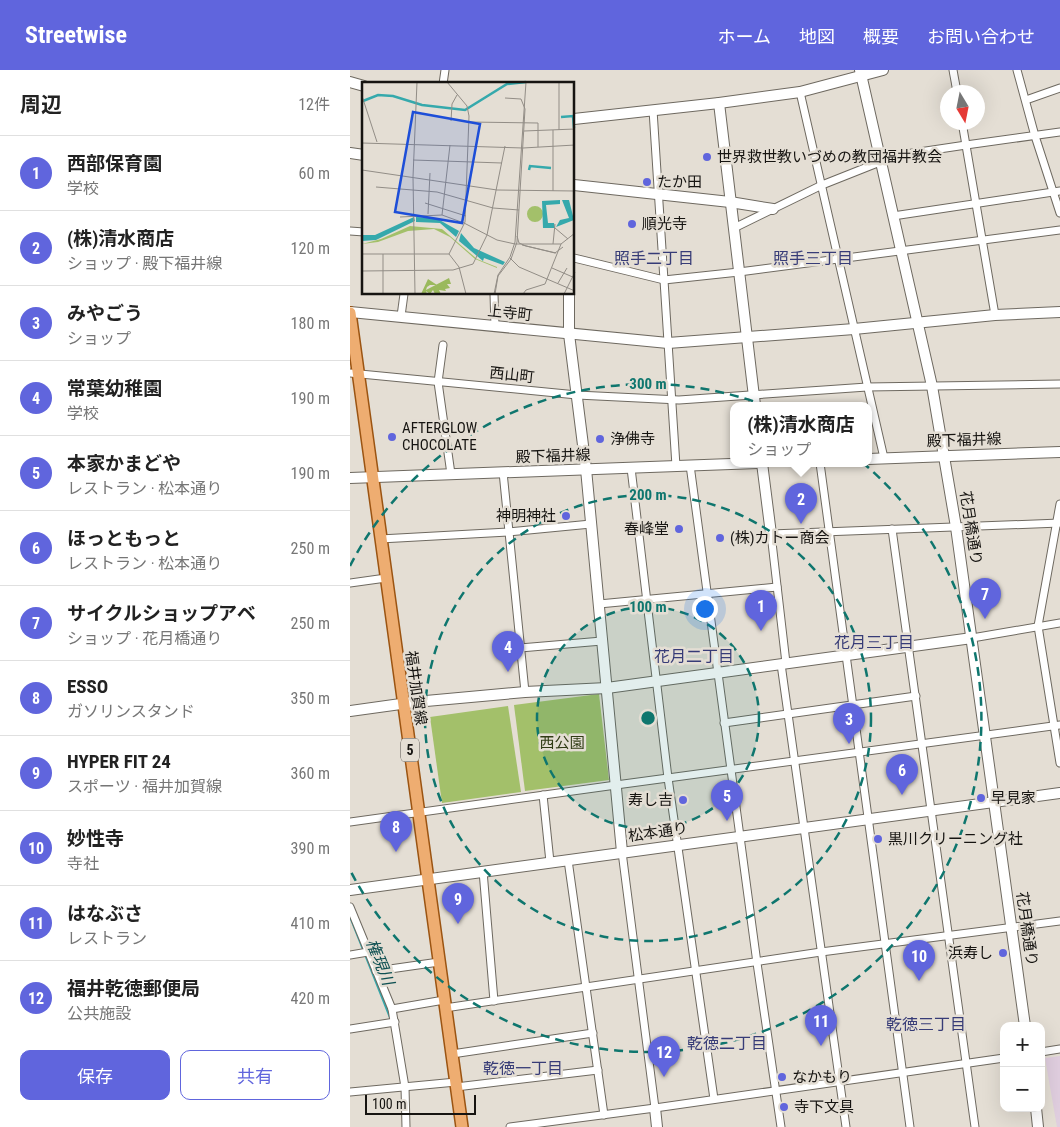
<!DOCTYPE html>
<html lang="ja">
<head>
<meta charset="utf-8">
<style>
	body { margin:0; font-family:"Roboto Condensed","Noto Sans JP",sans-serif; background:#f6f6f6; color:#222 }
	.controls { position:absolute; right:15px; bottom:15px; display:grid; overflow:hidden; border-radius:10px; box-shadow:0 5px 20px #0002 }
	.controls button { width:45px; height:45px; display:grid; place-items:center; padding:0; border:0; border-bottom:1px solid #e0e0e0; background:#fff; color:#222; font:25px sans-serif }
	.compass { position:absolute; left:590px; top:15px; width:45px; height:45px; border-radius:50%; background:#fff; box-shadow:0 5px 20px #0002; rotate:170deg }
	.scale { position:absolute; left:15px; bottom:12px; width:111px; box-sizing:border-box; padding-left:5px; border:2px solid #161411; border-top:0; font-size:14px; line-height:18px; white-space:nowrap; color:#161411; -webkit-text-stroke:4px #e4ded4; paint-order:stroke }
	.you { position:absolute; left:354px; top:538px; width:18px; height:18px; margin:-12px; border:4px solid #fff; border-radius:50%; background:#1a73e8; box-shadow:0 0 0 8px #1a73e833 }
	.badge { display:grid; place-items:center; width:32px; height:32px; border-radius:50%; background:#6065dd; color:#fff; font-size:16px; font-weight:700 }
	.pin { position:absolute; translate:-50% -41px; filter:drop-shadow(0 1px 2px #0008) }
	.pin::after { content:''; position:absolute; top:26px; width:18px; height:15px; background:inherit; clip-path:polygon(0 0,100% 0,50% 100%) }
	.popup { position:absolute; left:380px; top:332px; width:142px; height:65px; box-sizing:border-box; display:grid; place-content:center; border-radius:10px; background:#fff; filter:drop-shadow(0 1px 4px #0005); font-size:16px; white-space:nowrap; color:#767676 }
	.popup b { font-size:19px; color:#222 }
	.popup::after { content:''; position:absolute; left:50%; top:100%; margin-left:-10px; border:10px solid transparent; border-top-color:#fff }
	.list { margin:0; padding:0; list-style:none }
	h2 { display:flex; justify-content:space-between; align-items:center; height:65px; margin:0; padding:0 20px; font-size:21px }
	h2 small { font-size:16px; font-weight:400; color:#767676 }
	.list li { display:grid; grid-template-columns:32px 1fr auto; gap:15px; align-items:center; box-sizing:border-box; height:75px; padding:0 20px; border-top:1px solid #e0e0e0 }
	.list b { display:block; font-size:19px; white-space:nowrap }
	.list p { margin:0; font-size:16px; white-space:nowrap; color:#767676 }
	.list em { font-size:16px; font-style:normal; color:#767676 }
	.actions { display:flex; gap:10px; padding:15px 20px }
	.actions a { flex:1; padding:11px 0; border:1px solid #6065dd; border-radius:10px; text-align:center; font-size:18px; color:#6065dd }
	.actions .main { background:#6065dd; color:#fff }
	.map { position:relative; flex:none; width:710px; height:1057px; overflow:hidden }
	header { display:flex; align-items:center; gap:30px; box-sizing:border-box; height:70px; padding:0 25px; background:#6065dd; color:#fff }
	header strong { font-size:24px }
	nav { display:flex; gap:28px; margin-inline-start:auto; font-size:18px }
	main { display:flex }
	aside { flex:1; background:#fff }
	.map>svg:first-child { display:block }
</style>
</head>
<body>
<header>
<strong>Streetwise</strong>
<nav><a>ホーム</a><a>地図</a><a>概要</a><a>お問い合わせ</a></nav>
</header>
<main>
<aside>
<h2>周辺<small>12件</small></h2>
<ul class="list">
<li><span class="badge">1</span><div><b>西部保育園</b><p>学校</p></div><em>60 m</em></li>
<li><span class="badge">2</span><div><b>(株)清水商店</b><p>ショップ · 殿下福井線</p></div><em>120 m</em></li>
<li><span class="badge">3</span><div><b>みやごう</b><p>ショップ</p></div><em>180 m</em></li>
<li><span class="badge">4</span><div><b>常葉幼稚園</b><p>学校</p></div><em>190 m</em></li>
<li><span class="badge">5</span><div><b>本家かまどや</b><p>レストラン · 松本通り</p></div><em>190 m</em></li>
<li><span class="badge">6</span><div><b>ほっともっと</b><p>レストラン · 松本通り</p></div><em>250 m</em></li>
<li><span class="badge">7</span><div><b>サイクルショップアベ</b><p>ショップ · 花月橋通り</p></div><em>250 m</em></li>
<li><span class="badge">8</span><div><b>ESSO</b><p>ガソリンスタンド</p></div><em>350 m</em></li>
<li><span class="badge">9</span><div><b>HYPER FIT 24</b><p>スポーツ · 福井加賀線</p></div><em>360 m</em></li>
<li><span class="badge">10</span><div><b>妙性寺</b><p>寺社</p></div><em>390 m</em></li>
<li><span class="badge">11</span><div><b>はなぶさ</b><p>レストラン</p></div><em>410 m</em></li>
<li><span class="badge">12</span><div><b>福井乾徳郵便局</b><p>公共施設</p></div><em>420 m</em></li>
</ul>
<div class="actions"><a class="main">保存</a><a>共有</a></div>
</aside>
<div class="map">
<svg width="710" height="1057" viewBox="0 0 710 1057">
	<rect width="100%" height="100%" fill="#e4ded4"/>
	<polygon fill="#e0cedf" points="710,986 710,1057 707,1057 695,988"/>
	<g fill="#a3c06a">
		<polygon points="249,624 259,710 175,721 164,635"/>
		<polygon points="158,636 171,722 92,733 80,647"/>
	</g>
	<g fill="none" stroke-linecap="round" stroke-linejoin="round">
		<polyline stroke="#35a9ac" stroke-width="2.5" points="0,846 40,947"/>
		<defs>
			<g id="street">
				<polyline points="603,0 607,22"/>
				<polyline points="667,0 685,66 710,143"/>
				<polyline points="93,14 95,0"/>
				<polyline points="450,22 534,388"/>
				<polyline points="676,30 710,18"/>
				<polyline points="303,40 326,396"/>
				<polyline points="612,52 645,245"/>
				<polyline points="529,88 616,75 710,62"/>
				<polyline points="543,146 710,121"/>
				<polyline points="384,158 472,115 530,92"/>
				<polyline points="0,161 14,162"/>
				<polyline points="224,188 314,210 389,202 710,160"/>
				<polyline points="144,224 145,257"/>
				<polyline points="51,246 54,224"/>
				<polyline points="93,275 88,312 101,404"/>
				<polyline points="0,303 227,325 329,330 517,317 710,314"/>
				<polyline points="470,393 560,1057"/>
				<polyline points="340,395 407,893 431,1057"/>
				<polyline points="281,398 318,708 364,1029"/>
				<polyline points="153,402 175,622"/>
				<polyline points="710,434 688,556 710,693"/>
				<polyline points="542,459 625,1057"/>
				<polyline points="30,469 158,462 241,454"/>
				<polyline points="0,513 36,508"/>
				<polyline points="249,534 427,517"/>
				<polyline points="622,568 710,553"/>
				<polyline points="170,578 252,571"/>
				<polyline points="436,593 421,464 710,453"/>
				<polyline points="431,594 496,1057"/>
				<polyline points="374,653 566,626"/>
				<polyline points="193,725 200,792"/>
				<polyline points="0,752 266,715 710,655"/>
				<polyline points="272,782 305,1038"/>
				<polyline points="218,790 254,1045"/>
				<polyline points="133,801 144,931"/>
				<polyline points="0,837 42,939 55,1017 56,1057"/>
				<polyline points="0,885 18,882"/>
				<polyline points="26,901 89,892"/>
				<polyline points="95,938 471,882 710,851"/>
				<polyline points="42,939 94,930"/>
				<polyline points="0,959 45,952"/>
				<polyline points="691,982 710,979"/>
				<polyline points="102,984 243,963"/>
				<polyline points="106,1017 248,1000"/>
				<polyline points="0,1022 106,1012"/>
				<polyline points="160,1057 305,1038 654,988"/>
			</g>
			<g id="secondary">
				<polyline points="510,0 582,316 606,457 675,956"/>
				<polyline points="0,12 14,16"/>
				<polyline points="369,33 405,335"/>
				<polyline points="224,49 369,33 450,22 533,0"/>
				<polyline points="0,83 14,85"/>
				<polyline points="224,115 380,132 423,139"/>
				<polyline points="219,224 219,264 236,399 272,782"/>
				<polyline points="0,242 318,273 504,259 645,245 710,242"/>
				<polyline points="518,389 710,382"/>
				<polyline points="412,393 421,464"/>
				<polyline points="0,408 408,393"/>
				<polyline points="0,641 65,632 175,622 257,618 622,568"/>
				<polyline points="0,820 710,723"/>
				<polyline points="305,1038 307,1057"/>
				<polyline points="686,1038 688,1057"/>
			</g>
			<polyline id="primary" points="0,243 112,1057"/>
		</defs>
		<use href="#street" stroke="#6e6960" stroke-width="9"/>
		<use href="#secondary" stroke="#6e6960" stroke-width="12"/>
		<use href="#primary" stroke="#9b5412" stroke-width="14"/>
		<use href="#street" stroke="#fff" stroke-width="7"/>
		<use href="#secondary" stroke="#fff" stroke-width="10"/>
		<use href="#primary" stroke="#eead71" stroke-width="11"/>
	</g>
	<circle cx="298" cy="648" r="111" fill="#0f766e" fill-opacity=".12"/>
	<g fill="none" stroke="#0f766e" stroke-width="2.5" stroke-dasharray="9 6">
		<circle cx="298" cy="648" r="111"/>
		<circle cx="298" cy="648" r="223"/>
		<path d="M0 496A334 334 0 1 1 0 800"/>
	</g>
	<g fill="#6065dd" stroke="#e4ded4" stroke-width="2">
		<circle cx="357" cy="87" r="5"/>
		<circle cx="297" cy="112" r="5"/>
		<circle cx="282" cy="154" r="5"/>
		<circle cx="42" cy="367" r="5"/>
		<circle cx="250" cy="369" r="5"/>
		<circle cx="216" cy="446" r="5"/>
		<circle cx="329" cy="459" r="5"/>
		<circle cx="370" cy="468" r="5"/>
		<circle cx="631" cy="728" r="5"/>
		<circle cx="333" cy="730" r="5"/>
		<circle cx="528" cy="769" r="5"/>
		<circle cx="653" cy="883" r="5"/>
		<circle cx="432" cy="1007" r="5"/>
		<circle cx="434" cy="1037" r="5"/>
	</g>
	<g text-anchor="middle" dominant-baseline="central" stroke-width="5" stroke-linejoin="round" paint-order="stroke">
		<rect fill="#e4ded4" stroke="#54514c" stroke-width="1" x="51" y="668.5" width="18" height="23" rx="4"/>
		<g font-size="14" font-weight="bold" fill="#161411">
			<text x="60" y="680">5</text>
		</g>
		<g font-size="15" fill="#161411" stroke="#e4ded4" text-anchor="start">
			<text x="367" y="87">世界救世教いづめの教団福井教会</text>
			<text x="307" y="112">たか田</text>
			<text x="292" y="154">順光寺</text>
			<text x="52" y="358">AFTERGLOW<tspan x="52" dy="17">CHOCOLATE</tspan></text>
			<text x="260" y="369">浄佛寺</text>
			<text x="206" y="446" text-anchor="end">神明神社</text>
			<text x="319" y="459" text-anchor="end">春峰堂</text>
			<text x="380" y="468">(株)カトー商会</text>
			<text x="641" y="728">早見家</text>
			<text x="323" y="730" text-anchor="end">寿し吉</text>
			<text x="538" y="769">黒川クリーニング社</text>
			<text x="643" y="883" text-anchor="end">浜寿し</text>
			<text x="442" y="1007">なかもり</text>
			<text x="444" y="1037">寺下文具</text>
		</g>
		<g font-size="15" fill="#161411" stroke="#e4ded4">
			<text transform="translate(160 243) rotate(6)">上寺町</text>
			<text transform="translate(162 305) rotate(6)">西山町</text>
			<text transform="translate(614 370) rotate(-2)">殿下福井線</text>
			<text transform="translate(203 386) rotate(-2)">殿下福井線</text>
			<text transform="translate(621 458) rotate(81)">花月橋通り</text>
			<text transform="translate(66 618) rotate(82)">福井加賀線</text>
			<text transform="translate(308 762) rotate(-8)">松本通り</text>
			<text transform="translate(677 859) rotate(82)">花月橋通り</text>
		</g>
		<g font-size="15" fill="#303c15" stroke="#e4ded4">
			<text x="212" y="673">西公園</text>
		</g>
		<g font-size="16" fill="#373c77" stroke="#e4ded4">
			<text x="304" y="188">照手二丁目</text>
			<text x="463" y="188">照手三丁目</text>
			<text x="524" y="572">花月三丁目</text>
			<text x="344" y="586">花月二丁目</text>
			<text x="576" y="954">乾徳三丁目</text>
			<text x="377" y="973">乾徳二丁目</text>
			<text x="173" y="998">乾徳一丁目</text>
		</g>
		<g font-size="16" font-style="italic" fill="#0e5052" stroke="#e4ded4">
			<text transform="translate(30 892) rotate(68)">権現川</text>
		</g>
	</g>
	<g transform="translate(12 12)">
		<rect width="212" height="212" fill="#e4ded4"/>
		<path d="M165 132a8 8 0 1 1 16 0a8 8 0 1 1-16 0ZM48,144l32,3 35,30 20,8v1l-22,-9 -25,-22 -16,-8 -26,2 -30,11 -16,2 19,-5z" fill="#a3c06a"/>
		<path d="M66,197l9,6h-7l-3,2 -1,3 23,-12 2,6h-4l3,4 -5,1 1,2 -7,-1 2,4h-6l-2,-4 -3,4 -4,-3 1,3h-6z" fill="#9ab95c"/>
		<path d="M198,118v4l-14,1 2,18h6l1,5h-12l-1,-27zM200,118h7l5,20 -18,7 4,-7 9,-2zM52,135l1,4 -39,19 -14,1v-6h13zM54,135l20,1 23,13 -3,6 -16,-14 -24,-1zM99,151l13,15 31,14 -2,3 -19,-7 -1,3 -24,-20z" fill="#35a9ac"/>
		<path fill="none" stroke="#35a9ac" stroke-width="2.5" d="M1,19l15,-6 15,1 29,9 43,5 42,-26 19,-2M199,35l12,-1 1,12M167,88l1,-4 21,2"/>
		<path fill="none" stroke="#928d86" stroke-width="1" d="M85,0l20,24 2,10 -4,106 -16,32M197,0v48M0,14l15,46M89,39l1,-17 5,-9M107,40l69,1v24M191,48v61M162,49l51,-2M0,61l161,5 52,-3M51,78l89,3M0,88l135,20 78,1M14,105l61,5 56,16 26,2M63,121l41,13M66,132l2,-41M80,133l8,-70M38,135l42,-2 22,8M102,141l33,17 18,4h46l14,-11M193,146l13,11M155,154l2,7 7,3 29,7 8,-6M191,162l2,-20M160,163l34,8M0,172h87M21,172v40M87,172l10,13 7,27M148,176l9,9 56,24M190,186l23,10M0,189l91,-1 20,-6 14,-29 18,-89M196,201l9,-15M53,212l-2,-117 4,-95M132,212l4,-19 12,-18 5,-15 11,-160M133,212l3,-18 13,-17 6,-17 8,-133 -4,-10 -16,-1M161,212l3,-4 19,-6 16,-40M202,212l11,-22"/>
		<path fill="#1d4ed8" fill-opacity="0.15" stroke="#1d4ed8" stroke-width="2.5" d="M51,30l67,12 -18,99 -67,-11z"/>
		<rect width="212" height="212" fill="none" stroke="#161411" stroke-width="2.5"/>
	</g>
	<circle cx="298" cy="648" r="8" fill="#0f766e" stroke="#e4ded4" stroke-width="2.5"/>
	<g font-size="15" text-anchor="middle" font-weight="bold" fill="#0f766e" stroke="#e4ded4" stroke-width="5" stroke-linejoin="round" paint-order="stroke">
		<text x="298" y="319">300 m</text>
		<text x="298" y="430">200 m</text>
		<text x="298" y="542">100 m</text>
	</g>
</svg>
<div class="controls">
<button>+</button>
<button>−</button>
</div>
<svg class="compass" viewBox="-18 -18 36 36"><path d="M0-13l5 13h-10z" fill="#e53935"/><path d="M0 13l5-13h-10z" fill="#767676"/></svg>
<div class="scale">100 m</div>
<div class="you"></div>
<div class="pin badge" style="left:411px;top:561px">1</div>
<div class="pin badge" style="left:451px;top:454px">2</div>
<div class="popup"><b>(株)清水商店</b>ショップ</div>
<div class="pin badge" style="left:499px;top:674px">3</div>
<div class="pin badge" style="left:158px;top:602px">4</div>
<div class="pin badge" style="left:377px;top:751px">5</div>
<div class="pin badge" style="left:552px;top:725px">6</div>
<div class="pin badge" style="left:635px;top:549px">7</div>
<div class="pin badge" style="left:46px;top:782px">8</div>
<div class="pin badge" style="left:108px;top:854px">9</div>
<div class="pin badge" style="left:569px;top:911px">10</div>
<div class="pin badge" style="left:471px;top:976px">11</div>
<div class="pin badge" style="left:314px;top:1007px">12</div>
</div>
</main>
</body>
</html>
